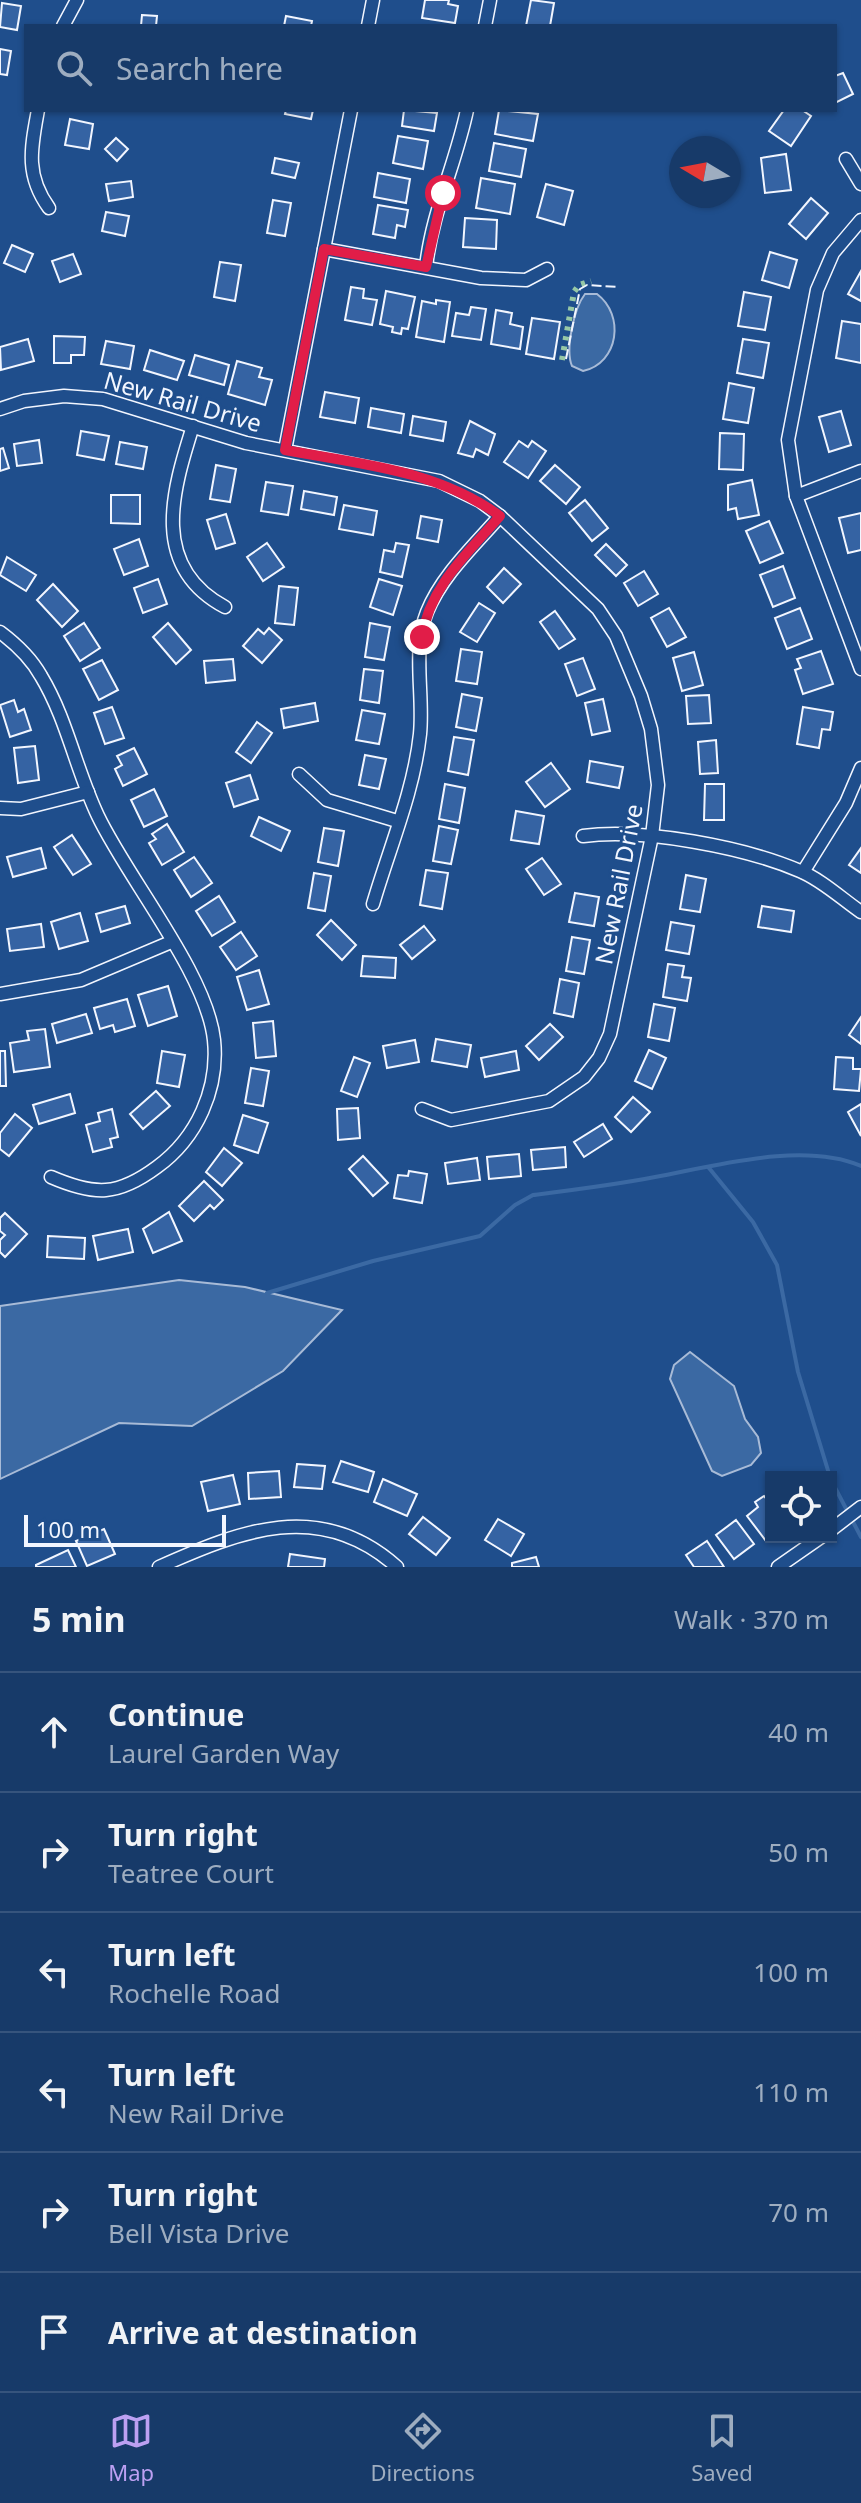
<!DOCTYPE html>
<html lang="en">
<head>
<meta charset="utf-8">
<style>
	body { margin:0; font-family:"Noto Sans",sans-serif; background:#20416f; color:#f1f3f6 }
	.controls { position:absolute; right:24px; bottom:24px; display:grid; overflow:hidden; border-radius:0px; box-shadow:0 2px 6px #0004 }
	.controls button { width:72px; height:72px; display:grid; place-items:center; padding:0; border:0; border-bottom:2px solid #36547d; background:#173a69; color:#f1f3f6; font:40px sans-serif }
	.compass { position:absolute; left:669px; top:136px; width:72px; height:72px; border-radius:50%; background:#173a69; box-shadow:0 2px 6px #0004; rotate:280deg }
	.scale { position:absolute; left:24px; bottom:20px; width:202px; box-sizing:border-box; padding-left:8px; border:4px solid #f2f6ff; border-top:0; font-size:22px; line-height:28px; white-space:nowrap; color:#f2f6ff; -webkit-text-stroke:6px #1f4e8c; paint-order:stroke }
	.stop { position:absolute; width:24px; height:24px; margin:-18px; border:6px solid #e11d48; border-radius:50%; background:#fff }
	.stop.end { background:#e11d48; border-color:#fff; box-shadow:0 2px 8px #0008 }
	.list { margin:0; padding:0; list-style:none }
	h2 { display:flex; justify-content:space-between; align-items:center; height:104px; margin:0; padding:0 32px; font-size:34px }
	h2 small { font-size:26px; font-weight:400; color:#9eadc0 }
	.list li { display:grid; grid-template-columns:52px 1fr auto; gap:24px; align-items:center; box-sizing:border-box; height:120px; padding:0 32px; border-top:2px solid #36547d }
	.list b { display:block; font-size:30px; white-space:nowrap }
	.list p { margin:0; font-size:26px; white-space:nowrap; color:#9eadc0 }
	.list em { font-size:26px; font-style:normal; color:#9eadc0 }
	.icon { flex:none; width:44px; height:44px; fill:none; stroke:currentColor; stroke-width:2; stroke-linecap:round; stroke-linejoin:round }
	.map { position:relative; flex:none; width:861px; height:1567px; overflow:hidden }
	.search { position:absolute; background:#173a69; box-shadow:0 2px 6px #0004; left:24px; right:24px; top:24px; height:88px; display:flex; align-items:center; gap:20px; box-sizing:border-box; padding:0 28px; border-radius:0px; color:#9eadc0; font-size:30px }
	.sheet { height:824px; background:#173a69 }
	nav { display:flex; justify-content:space-around; align-items:center; box-sizing:border-box; height:112px; border-top:2px solid #36547d; background:#173a69; font-size:22px; color:#9eadc0 }
	nav a { display:grid; justify-items:center; gap:4px }
	nav .on { color:#bca0f2 }
	.map>svg:first-child { display:block }
</style>
</head>
<body>
<div class="map">
<svg width="861" height="1567" viewBox="0 0 861 1567">
	<rect width="100%" height="100%" fill="#1f4e8c"/>
	<g fill="#3b69a3" stroke="#a8bbd7" stroke-width="2">
		<path d="M585,294h12c28,21 22,69 -14,77l-11,-5c-7,-16 2,-58 13,-72z"/>
		<polygon points="179,1280 245,1287 342,1310 283,1371 192,1426 119,1423 0,1479 0,1306"/>
		<polygon points="690,1352 734,1386 745,1419 758,1437 761,1453 751,1465 722,1476 712,1471 670,1379 674,1365"/>
	</g>
	<g fill="none" stroke-linecap="round" stroke-linejoin="round">
		<g stroke="#3b69a3" stroke-width="4">
			<polyline points="709,1168 753,1222 777,1265 798,1372 830,1477"/>
			<path d="M267,1293l106,-32 107,-25 35,-31 18,-10c40,-5 81,-10 122,-18 60,-11 148,-36 206,-11"/>
			<polyline points="831,1480 861,1537"/>
		</g>
	</g>
	<g fill="#3563a3" stroke="#f2f6ff" stroke-width="2">
		<polygon points="425,0 449,0 448,4 458,6 455,23 422,18"/>
		<polygon points="531,0 554,3 550,26 526,26"/>
		<polygon points="2,3 21,6 17,30 0,27"/>
		<polygon points="142,15 157,16 156,26 141,26"/>
		<polygon points="286,16 312,21 311,26 284,26"/>
		<polygon points="0,49 11,51 7,75 0,74"/>
		<polygon points="843,73 853,94 835,103 835,76"/>
		<polygon points="286,110 313,110 311,119 285,114"/>
		<polygon points="404,110 437,113 434,131 402,126"/>
		<polygon points="499,110 538,114 533,141 495,134"/>
		<polygon points="784,110 802,110 811,116 791,146 769,131"/>
		<polygon points="70,119 93,124 89,149 65,145"/>
		<polygon points="398,136 428,141 423,169 393,163"/>
		<polygon points="116,138 128,149 117,161 105,149"/>
		<polygon points="494,143 526,149 521,177 489,171"/>
		<polygon points="786,154 791,190 765,193 761,158"/>
		<polygon points="275,158 299,163 295,178 272,173"/>
		<polygon points="378,173 410,179 406,203 374,197"/>
		<polygon points="481,178 515,184 510,214 476,208"/>
		<polygon points="131,181 133,197 109,201 106,184"/>
		<polygon points="546,184 573,191 564,225 537,217"/>
		<polygon points="811,198 828,213 806,239 789,224"/>
		<polygon points="273,200 291,203 285,236 267,233"/>
		<polygon points="378,205 408,210 405,227 397,225 395,238 373,234"/>
		<polygon points="106,212 129,216 125,236 102,231"/>
		<polygon points="465,218 497,220 496,249 463,247"/>
		<polygon points="12,245 33,254 25,272 4,263"/>
		<polygon points="770,252 797,260 789,288 762,280"/>
		<polygon points="73,254 81,274 60,282 52,261"/>
		<polygon points="220,262 241,265 235,301 214,297"/>
		<polygon points="861,271 861,301 848,294"/>
		<polygon points="351,287 364,289 363,298 377,300 372,325 345,320"/>
		<polygon points="386,291 415,297 408,329 402,328 401,334 392,332 393,327 380,324"/>
		<polygon points="744,292 771,297 765,330 738,326"/>
		<polygon points="436,300 450,302 444,342 416,337 422,301 436,304"/>
		<polygon points="471,307 486,309 481,340 452,336 456,313 469,315"/>
		<polygon points="496,310 512,313 510,324 523,327 520,349 491,344"/>
		<polygon points="532,318 560,322 554,359 526,354"/>
		<polygon points="842,321 861,324 861,363 836,358"/>
		<polygon points="54,336 85,337 84,355 71,355 71,363 54,363"/>
		<polygon points="28,339 34,361 1,370 0,347"/>
		<polygon points="743,339 769,343 763,378 737,373"/>
		<polygon points="106,341 134,346 130,369 101,364"/>
		<polygon points="150,350 184,361 177,380 144,370"/>
		<polygon points="195,355 229,365 224,385 189,375"/>
		<polygon points="237,361 262,368 259,377 272,380 265,405 228,394"/>
		<polygon points="729,383 754,388 748,423 723,419"/>
		<polygon points="325,392 359,398 355,423 320,417"/>
		<polygon points="371,408 404,414 401,433 368,427"/>
		<polygon points="841,411 851,445 829,452 819,417"/>
		<polygon points="413,416 446,422 443,441 410,435"/>
		<polygon points="470,421 495,434 488,455 476,449 473,457 458,453"/>
		<polygon points="81,431 109,436 104,460 77,455"/>
		<polygon points="720,433 744,434 743,470 719,469"/>
		<polygon points="39,440 42,463 17,466 14,444"/>
		<polygon points="519,441 528,447 532,441 546,451 528,478 504,462"/>
		<polygon points="120,442 147,447 143,469 116,464"/>
		<polygon points="3,448 9,468 0,471 0,449"/>
		<polygon points="216,465 236,469 230,502 210,499"/>
		<polygon points="555,465 580,487 566,504 540,481"/>
		<polygon points="752,480 759,515 738,519 736,508 728,510 728,485"/>
		<polygon points="266,482 293,486 288,515 261,511"/>
		<polygon points="304,491 337,497 334,515 301,509"/>
		<polygon points="111,495 140,495 140,524 111,523"/>
		<polygon points="585,500 608,528 592,541 569,513"/>
		<polygon points="344,505 377,511 373,535 339,529"/>
		<polygon points="861,513 861,550 848,553 839,518"/>
		<polygon points="226,514 235,543 216,549 207,520"/>
		<polygon points="421,516 442,520 438,542 417,538"/>
		<polygon points="769,521 783,553 760,563 746,531"/>
		<polygon points="139,539 148,566 124,575 114,549"/>
		<polygon points="267,543 284,567 263,581 247,557"/>
		<polygon points="396,543 409,545 402,577 380,572 384,550 394,552"/>
		<polygon points="606,544 627,565 616,576 595,555"/>
		<polygon points="7,557 36,575 26,591 0,575"/>
		<polygon points="783,566 795,598 773,607 760,575"/>
		<polygon points="504,568 521,584 503,603 487,587"/>
		<polygon points="644,571 658,594 638,606 624,583"/>
		<polygon points="158,579 167,604 143,613 134,588"/>
		<polygon points="379,579 402,586 393,615 370,607"/>
		<polygon points="53,584 78,611 62,627 37,600"/>
		<polygon points="279,586 298,588 294,625 275,623"/>
		<polygon points="479,603 495,613 477,642 460,632"/>
		<polygon points="669,608 686,637 667,647 651,618"/>
		<polygon points="800,608 812,639 787,649 775,618"/>
		<polygon points="555,611 575,639 559,649 540,622"/>
		<polygon points="84,623 100,648 80,661 64,636"/>
		<polygon points="168,623 191,650 176,664 153,637"/>
		<polygon points="370,623 390,627 384,660 365,657"/>
		<polygon points="269,628 282,640 262,663 243,646 258,629 264,634"/>
		<polygon points="461,649 482,652 477,684 456,681"/>
		<polygon points="821,651 833,684 803,694 795,670 801,668 797,659"/>
		<polygon points="694,652 703,685 682,691 673,658"/>
		<polygon points="583,658 595,689 577,696 565,664"/>
		<polygon points="233,659 235,680 206,683 204,661"/>
		<polygon points="102,660 118,690 99,700 83,669"/>
		<polygon points="364,669 383,671 379,703 360,700"/>
		<polygon points="462,694 482,698 476,731 456,727"/>
		<polygon points="709,695 711,723 688,724 686,696"/>
		<polygon points="603,699 610,731 592,735 585,703"/>
		<polygon points="14,700 18,712 24,709 31,730 10,737 0,705"/>
		<polygon points="315,703 318,721 284,728 281,709"/>
		<polygon points="112,707 124,738 105,744 94,713"/>
		<polygon points="803,707 833,712 830,730 822,729 819,748 797,744"/>
		<polygon points="362,710 385,714 379,744 356,740"/>
		<polygon points="257,722 272,733 251,763 236,752"/>
		<polygon points="454,737 474,740 468,775 448,771"/>
		<polygon points="716,740 718,773 700,774 698,742"/>
		<polygon points="35,746 39,780 18,783 14,748"/>
		<polygon points="134,748 147,774 123,786 115,769 122,765 117,756"/>
		<polygon points="365,755 386,759 379,789 359,785"/>
		<polygon points="590,761 623,767 619,788 587,782"/>
		<polygon points="551,763 570,789 545,807 526,782"/>
		<polygon points="250,775 258,799 234,807 226,783"/>
		<polygon points="445,784 465,788 459,823 439,819"/>
		<polygon points="705,784 724,784 724,820 704,820"/>
		<polygon points="154,789 167,816 144,827 131,800"/>
		<polygon points="516,811 544,816 539,844 511,840"/>
		<polygon points="259,817 290,831 281,851 251,836"/>
		<polygon points="167,824 184,852 162,865 149,843 156,839 152,834"/>
		<polygon points="439,826 458,830 451,864 433,861"/>
		<polygon points="324,828 344,831 338,866 318,862"/>
		<polygon points="72,835 91,864 73,875 54,847"/>
		<polygon points="41,848 46,868 13,877 7,857"/>
		<polygon points="861,848 861,873 849,865"/>
		<polygon points="194,857 212,883 191,897 174,870"/>
		<polygon points="542,858 561,884 544,895 526,869"/>
		<polygon points="426,870 448,873 442,909 420,905"/>
		<polygon points="314,873 331,876 325,911 308,908"/>
		<polygon points="686,875 706,879 700,912 680,909"/>
		<polygon points="575,893 599,897 594,926 569,922"/>
		<polygon points="219,896 235,922 212,936 196,911"/>
		<polygon points="125,906 130,923 101,932 96,914"/>
		<polygon points="762,906 794,911 791,932 758,927"/>
		<polygon points="80,913 88,941 59,949 51,922"/>
		<polygon points="331,920 356,945 342,960 317,935"/>
		<polygon points="671,922 694,926 689,954 666,950"/>
		<polygon points="41,924 44,947 10,951 7,929"/>
		<polygon points="424,926 435,940 412,959 400,945"/>
		<polygon points="241,932 257,956 236,970 220,947"/>
		<polygon points="572,937 590,940 584,974 566,971"/>
		<polygon points="363,956 396,958 395,978 361,976"/>
		<polygon points="668,964 684,966 682,977 691,978 687,1001 663,997"/>
		<polygon points="259,970 269,1004 247,1010 237,977"/>
		<polygon points="560,979 579,983 573,1017 554,1013"/>
		<polygon points="168,986 177,1016 148,1026 138,995"/>
		<polygon points="127,999 135,1026 115,1032 113,1025 100,1029 94,1008"/>
		<polygon points="654,1004 675,1008 669,1041 648,1037"/>
		<polygon points="86,1014 92,1033 57,1043 52,1024"/>
		<polygon points="861,1017 861,1044 849,1035"/>
		<polygon points="273,1021 276,1056 256,1058 253,1023"/>
		<polygon points="550,1024 563,1037 539,1060 526,1046"/>
		<polygon points="45,1029 50,1067 14,1072 10,1043 29,1040 27,1031"/>
		<polygon points="436,1039 471,1045 467,1067 432,1061"/>
		<polygon points="415,1040 419,1062 387,1068 383,1046"/>
		<polygon points="649,1050 666,1058 652,1089 635,1081"/>
		<polygon points="0,1051 5,1051 6,1086 0,1086"/>
		<polygon points="162,1051 185,1055 179,1087 157,1083"/>
		<polygon points="516,1051 519,1070 485,1077 481,1058"/>
		<polygon points="354,1057 370,1063 357,1097 341,1091"/>
		<polygon points="836,1057 853,1058 853,1069 861,1069 859,1091 834,1089"/>
		<polygon points="251,1068 269,1071 263,1106 245,1103"/>
		<polygon points="156,1091 170,1106 143,1129 130,1114"/>
		<polygon points="70,1094 75,1113 39,1124 33,1105"/>
		<polygon points="633,1097 650,1112 631,1132 615,1117"/>
		<polygon points="861,1104 861,1136 848,1112"/>
		<polygon points="358,1108 360,1138 338,1140 337,1109"/>
		<polygon points="112,1109 118,1137 110,1139 112,1147 93,1152 86,1125 100,1121 98,1113"/>
		<polygon points="15,1114 32,1128 9,1156 0,1149 0,1133"/>
		<polygon points="243,1115 268,1123 258,1153 234,1145"/>
		<polygon points="603,1124 612,1139 584,1157 574,1142"/>
		<polygon points="565,1147 566,1167 533,1170 531,1150"/>
		<polygon points="224,1148 242,1163 222,1186 206,1172"/>
		<polygon points="519,1154 521,1176 489,1179 487,1157"/>
		<polygon points="363,1156 388,1183 373,1196 349,1169"/>
		<polygon points="477,1158 480,1180 448,1184 445,1163"/>
		<polygon points="409,1171 427,1174 422,1203 394,1198 398,1175 408,1176"/>
		<polygon points="204,1181 223,1200 214,1209 210,1205 194,1221 179,1206"/>
		<polygon points="169,1212 182,1241 153,1253 143,1229"/>
		<polygon points="5,1213 27,1234 5,1257 0,1252 0,1240 5,1235 0,1231 0,1218"/>
		<polygon points="128,1229 133,1252 98,1260 93,1236"/>
		<polygon points="48,1236 85,1238 84,1259 47,1257"/>
		<polygon points="341,1461 374,1472 368,1492 333,1482"/>
		<polygon points="297,1464 325,1466 322,1489 294,1487"/>
		<polygon points="279,1471 281,1497 249,1499 248,1473"/>
		<polygon points="233,1475 240,1504 208,1511 201,1482"/>
		<polygon points="383,1479 417,1494 407,1516 374,1502"/>
		<polygon points="764,1496 771,1505 771,1537 766,1541 747,1516 758,1507 755,1502"/>
		<polygon points="423,1517 450,1538 436,1555 409,1534"/>
		<polygon points="498,1519 524,1534 511,1556 485,1540"/>
		<polygon points="736,1520 754,1544 734,1559 716,1535"/>
		<polygon points="104,1529 115,1554 87,1566 76,1541"/>
		<polygon points="707,1541 724,1567 694,1567 686,1555"/>
		<polygon points="68,1550 76,1567 36,1567 36,1565"/>
		<polygon points="290,1554 325,1559 324,1567 288,1567"/>
		<polygon points="536,1557 539,1567 512,1567 512,1563"/>
	</g>
	<g fill="none" stroke-linecap="round" stroke-linejoin="round">
		<defs>
			<g id="street">
				<polyline points="63,26 77,0"/>
				<polyline points="368,26 373,0"/>
				<polyline points="485,26 490,0"/>
				<path d="M38,110c-7,38 -13,65 11,98"/>
				<polyline points="846,159 861,184"/>
				<polyline points="861,220 833,253 817,290 788,440 796,496 861,669"/>
				<polyline points="324,249 481,278 526,280 547,269"/>
				<path d="M426,267c6,-55 30,-104 41,-157"/>
				<polyline points="0,409 24,401 64,396 103,399 246,443 439,481 480,501 500,516 598,609 616,636 641,696 651,729 658,785 652,836 610,1034 599,1058 584,1077 549,1101 451,1120 422,1109"/>
				<path d="M193,426c-21,66 -43,141 32,181"/>
				<polyline points="285,450 351,110"/>
				<polyline points="796,496 861,471"/>
				<path d="M0,632c16,12 31,26 41,44 26,43 35,94 57,140 30,63 109,158 116,224 5,49 -17,98 -57,127 -39,29 -62,29 -106,10"/>
				<polyline points="299,774 327,800 397,821"/>
				<polyline points="0,808 21,809 88,792"/>
				<path d="M583,836c60,-8 161,11 217,35 22,9 42,28 61,41"/>
				<polyline points="803,872 846,803 861,768"/>
				<path d="M373,904c16,-55 41,-113 47,-170 4,-39 -8,-85 7,-122 15,-37 47,-66 73,-96"/>
				<polyline points="0,994 81,980 171,942"/>
				<polyline points="831,1530 861,1507"/>
				<path d="M159,1567c81,-36 161,-69 238,0"/>
				<polyline points="778,1567 821,1537"/>
			</g>
		</defs>
		<use href="#street" stroke="#f2f6ff" stroke-width="15"/>
		<use href="#street" stroke="#1f4e8c" stroke-width="12"/>
		<polyline stroke="#97c8a6" stroke-width="6" stroke-dasharray="4 6" stroke-linecap="butt" points="562,360 574,292 579,285 591,281"/>
		<polyline stroke="#f2f6ff" stroke-width="2" stroke-dasharray="10 4" stroke-linecap="butt" points="566,359 580,289 587,285 619,287"/>
	</g>
	<g fill="none" stroke-linecap="round" stroke-linejoin="round">
		<path stroke="#e11d48" stroke-width="10" d="M422,637c7,-50 47,-85 78,-121 -63,-46 -140,-52 -215,-66l39,-201 102,18 17,-74"/>
	</g>
	<g text-anchor="middle" dominant-baseline="central" stroke-width="6" stroke-linejoin="round" paint-order="stroke">
		<g font-size="24" fill="#f2f6ff" stroke="#1f4e8c">
			<text transform="translate(183 401) rotate(16)">New Rail Drive</text>
			<text transform="translate(618 884) rotate(-79)">New Rail Drive</text>
		</g>
	</g>
</svg>
<div class="controls">
<button><svg class="icon" aria-label="locate" viewBox="0 0 24 24"><circle cx="12" cy="12" r="6"/><path d="M12 2v4M12 18v4M2 12h4M18 12h4"/></svg></button>
</div>
<svg class="compass" viewBox="-18 -18 36 36"><path d="M0-13l5 13h-10z" fill="#e53935"/><path d="M0 13l5-13h-10z" fill="#9eadc0"/></svg>
<div class="scale">100 m</div>
<div class="stop" style="left:443px;top:193px"></div>
<div class="stop end" style="left:422px;top:637px"></div>
<div class="search"><svg class="icon" aria-label="search" viewBox="0 0 24 24"><circle cx="10" cy="10" r="6"/><path d="M15 15l6 6"/></svg>Search here</div>
</div>
<section class="sheet">
<h2>5 min<small>Walk · 370 m</small></h2>
<ul class="list">
<li><svg class="icon" aria-label="ahead" viewBox="0 0 24 24"><path d="M12 20V5M6 11l6-6 6 6"/></svg><div><b>Continue</b><p>Laurel Garden Way</p></div><em>40 m</em></li>
<li><svg class="icon" aria-label="right" viewBox="0 0 24 24"><path d="M7 20v-9h11M14 6l5 5-5 5"/></svg><div><b>Turn right</b><p>Teatree Court</p></div><em>50 m</em></li>
<li><svg class="icon" aria-label="left" viewBox="0 0 24 24"><path d="M17 20v-9H6M10 6l-5 5 5 5"/></svg><div><b>Turn left</b><p>Rochelle Road</p></div><em>100 m</em></li>
<li><svg class="icon" aria-label="left" viewBox="0 0 24 24"><path d="M17 20v-9H6M10 6l-5 5 5 5"/></svg><div><b>Turn left</b><p>New Rail Drive</p></div><em>110 m</em></li>
<li><svg class="icon" aria-label="right" viewBox="0 0 24 24"><path d="M7 20v-9h11M14 6l5 5-5 5"/></svg><div><b>Turn right</b><p>Bell Vista Drive</p></div><em>70 m</em></li>
<li><svg class="icon" aria-label="arrive" viewBox="0 0 24 24"><path d="M6 21V4h12l-3 4 3 4H6"/></svg><div><b>Arrive at destination</b></div></li>
</ul>
</section>
<nav>
<a class="on"><svg class="icon" aria-label="map" viewBox="0 0 24 24"><path d="M3 6l6-2 6 2 6-2v14l-6 2-6-2-6 2zM9 4v14M15 6v14"/></svg>Map</a>
<a><svg class="icon" aria-label="directions" viewBox="0 0 24 24"><path d="M12 3l9 9-9 9-9-9zM9 14v-3h6M13 9l2 2-2 2"/></svg>Directions</a>
<a><svg class="icon" aria-label="saved" viewBox="0 0 24 24"><path d="M7 4h10v16l-5-4-5 4z"/></svg>Saved</a>
</nav>
</body>
</html>
